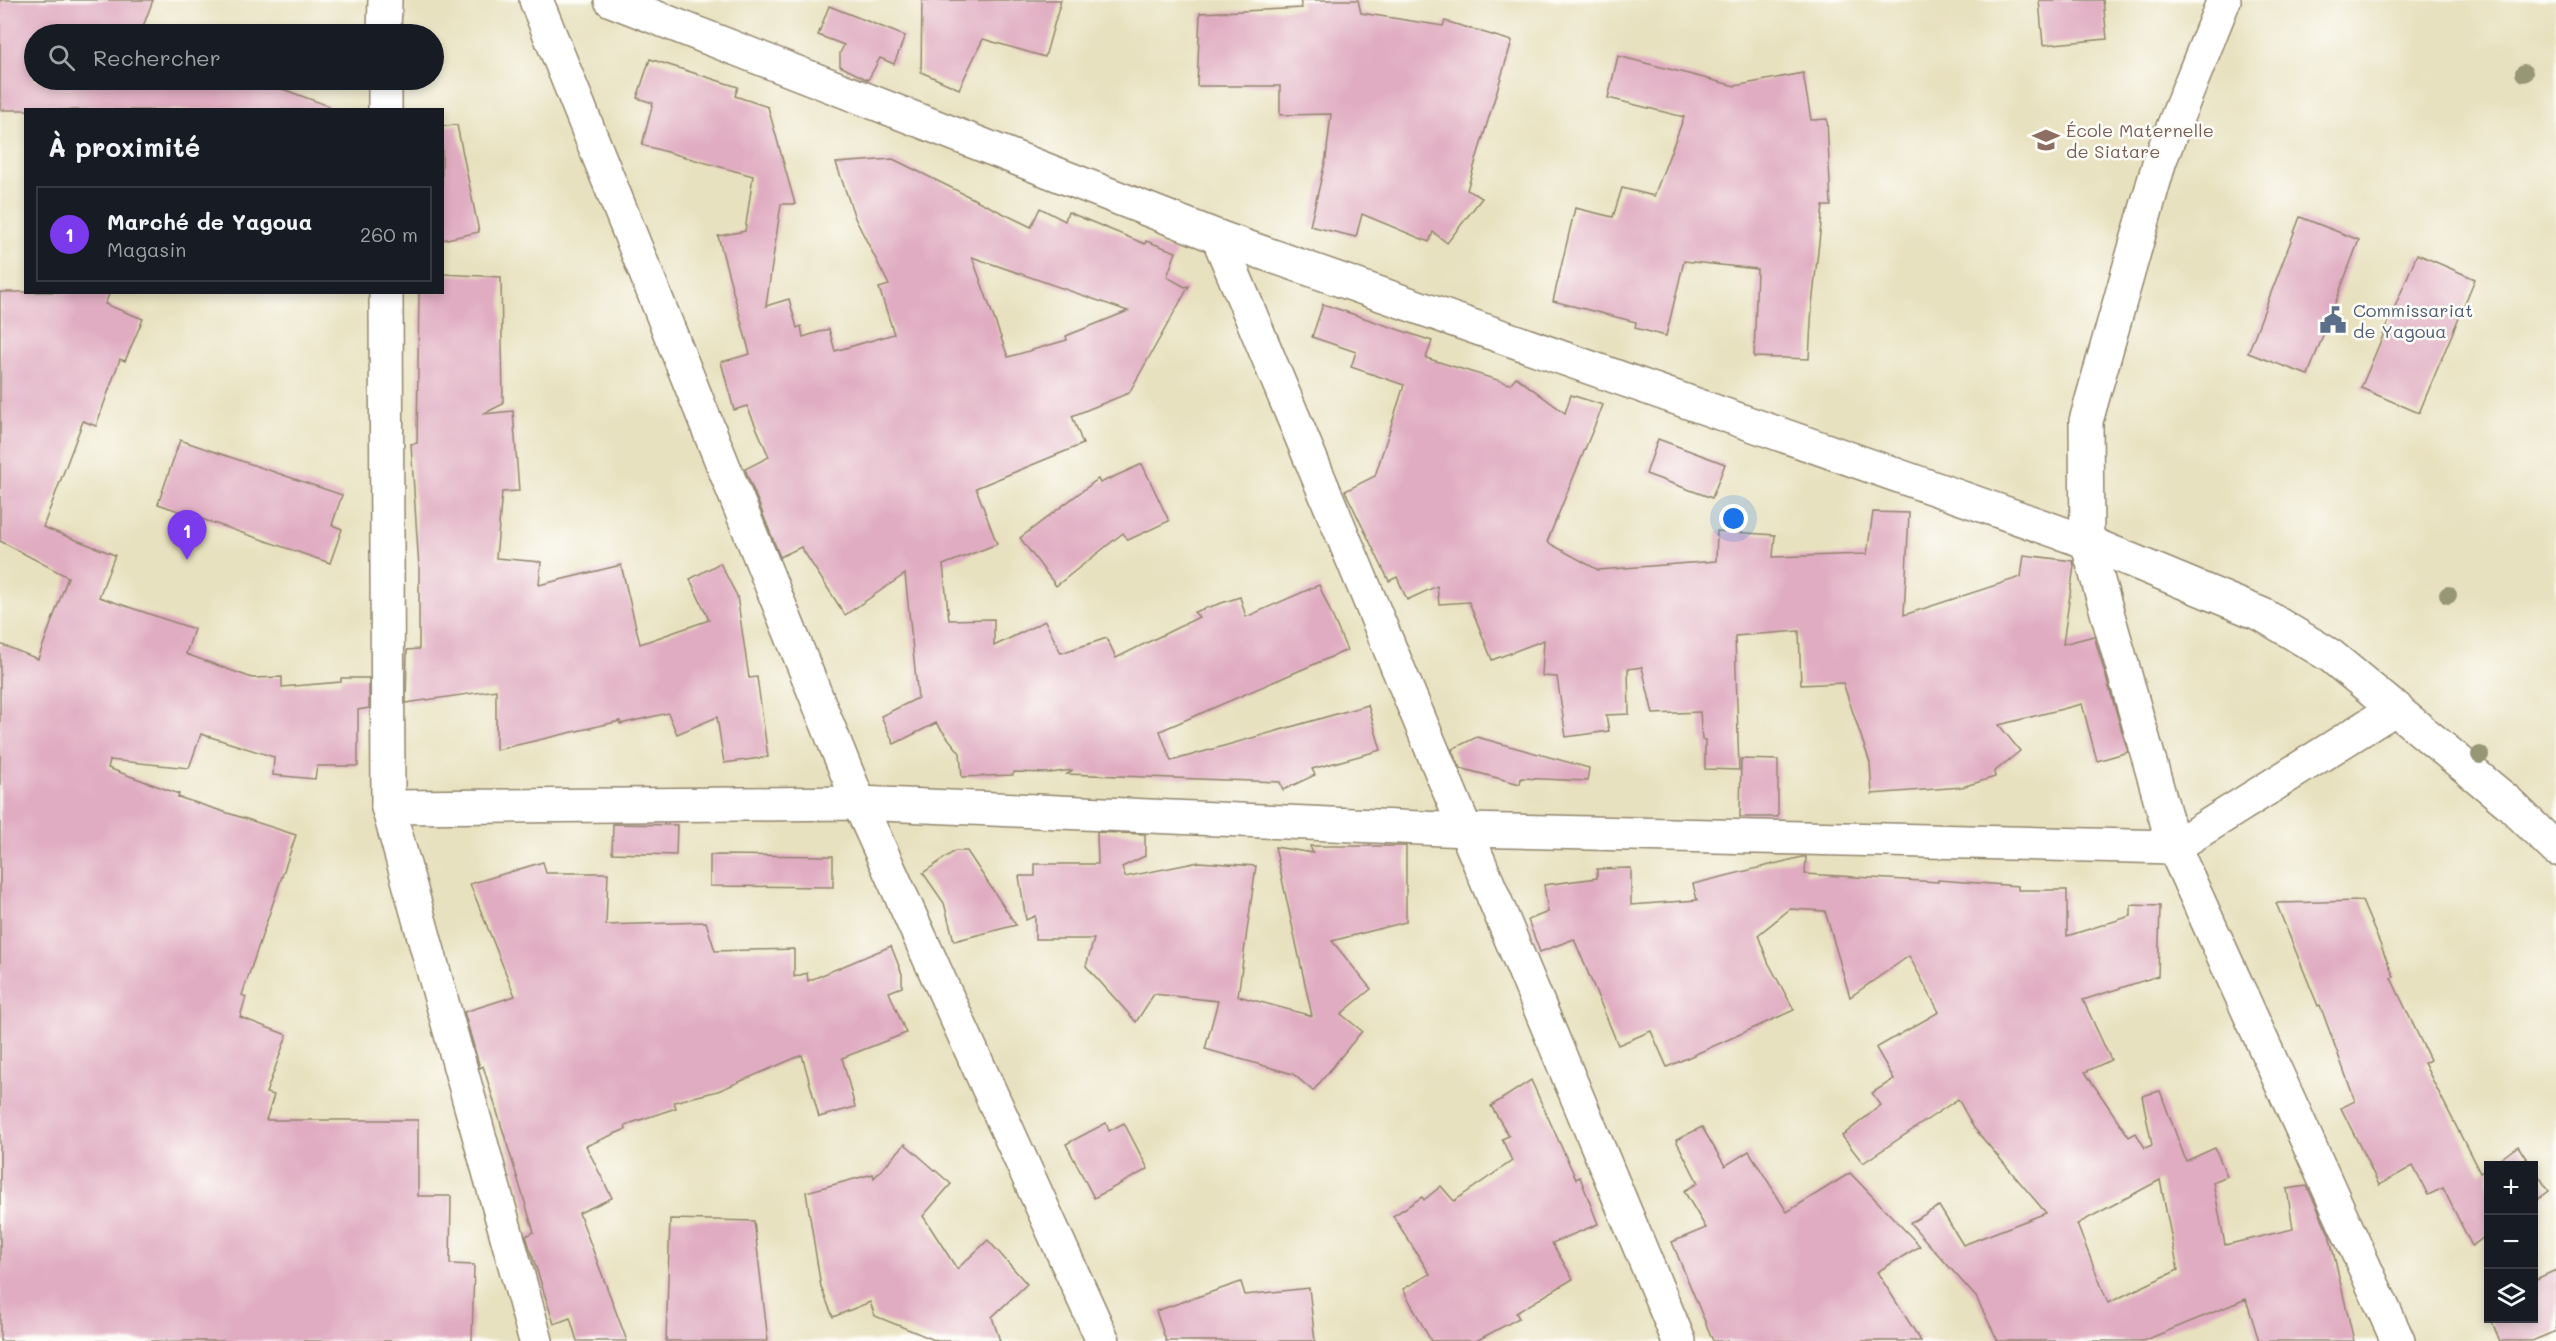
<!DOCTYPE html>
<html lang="fr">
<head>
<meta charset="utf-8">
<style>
	body { margin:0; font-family:Mali,sans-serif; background:#20242c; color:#f1f3f6 }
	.controls { position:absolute; right:18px; bottom:18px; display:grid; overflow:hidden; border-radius:0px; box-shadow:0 3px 9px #0003 }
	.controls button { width:54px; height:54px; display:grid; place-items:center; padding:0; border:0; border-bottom:2px solid #363941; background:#171b24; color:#f1f3f6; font:30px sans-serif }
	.you { position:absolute; left:1734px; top:519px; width:21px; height:21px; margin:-15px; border:4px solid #fff; border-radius:50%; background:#1a73e8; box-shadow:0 0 0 9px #1a73e833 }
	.badge { display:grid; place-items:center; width:39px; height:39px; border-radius:50%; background:#7c3aed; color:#fff; font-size:20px; font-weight:700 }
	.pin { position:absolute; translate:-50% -50px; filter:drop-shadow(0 2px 3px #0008) }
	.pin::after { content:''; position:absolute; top:32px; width:21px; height:18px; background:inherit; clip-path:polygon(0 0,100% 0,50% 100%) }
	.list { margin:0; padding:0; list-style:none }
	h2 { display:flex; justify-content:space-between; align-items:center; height:78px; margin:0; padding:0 24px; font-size:26px }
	h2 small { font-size:20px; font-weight:400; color:#9ea1a6 }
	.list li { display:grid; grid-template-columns:39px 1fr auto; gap:18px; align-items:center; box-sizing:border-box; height:96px; margin:0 12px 12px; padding:0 12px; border:2px solid #363941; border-radius:0px }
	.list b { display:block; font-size:22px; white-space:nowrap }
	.list p { margin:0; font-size:20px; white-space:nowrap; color:#9ea1a6 }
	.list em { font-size:20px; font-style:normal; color:#9ea1a6 }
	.icon { flex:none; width:33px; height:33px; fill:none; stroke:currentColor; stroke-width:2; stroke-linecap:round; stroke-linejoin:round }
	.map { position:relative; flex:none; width:2556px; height:1341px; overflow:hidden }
	.search { position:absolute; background:#171b24; box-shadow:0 3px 9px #0003; left:24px; top:24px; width:420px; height:66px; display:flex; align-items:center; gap:15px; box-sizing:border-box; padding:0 21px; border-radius:33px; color:#9ea1a6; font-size:22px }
	.panel { position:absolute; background:#171b24; box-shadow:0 3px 9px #0003; left:24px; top:108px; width:420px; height:186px; border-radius:0px }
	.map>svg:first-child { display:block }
</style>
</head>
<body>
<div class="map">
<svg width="2556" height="1341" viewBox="0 0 2556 1341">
	<rect width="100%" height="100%" fill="#fdfcf7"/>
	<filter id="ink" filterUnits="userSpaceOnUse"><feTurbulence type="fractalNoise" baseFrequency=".0167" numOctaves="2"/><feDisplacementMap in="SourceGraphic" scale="12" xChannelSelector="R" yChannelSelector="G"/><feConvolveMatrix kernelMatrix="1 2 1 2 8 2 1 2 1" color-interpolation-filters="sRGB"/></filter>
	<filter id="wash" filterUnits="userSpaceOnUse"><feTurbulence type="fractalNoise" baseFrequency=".008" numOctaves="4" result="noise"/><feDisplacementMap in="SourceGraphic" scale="24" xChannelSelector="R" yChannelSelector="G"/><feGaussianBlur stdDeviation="1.35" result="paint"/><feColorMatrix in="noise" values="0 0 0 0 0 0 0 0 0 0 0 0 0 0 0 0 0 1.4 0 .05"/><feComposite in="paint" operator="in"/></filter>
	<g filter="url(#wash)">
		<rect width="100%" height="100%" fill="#e8e1bf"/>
		<g id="blocks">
			<g fill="#e0acc1" fill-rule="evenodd">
				<polygon points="0,0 153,0 141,32 128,32 134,34 34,34 34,80 258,80 329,106 329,110 0,110"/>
				<polygon points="922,0 1061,0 1045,57 983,39 959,89 921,72"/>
				<polygon points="1300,0 1358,0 1361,13 1443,26 1445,21 1512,41 1467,190 1482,198 1447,243 1433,232 1429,242 1362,214 1356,237 1310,226 1326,158 1331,114 1280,115 1280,86 1197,86 1200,13 1302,8"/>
				<polygon points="2039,0 2103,0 2107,39 2043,45"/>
				<polygon points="829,6 905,36 894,64 880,58 868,80 840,66 840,53 844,45 818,35"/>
				<polygon points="1618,56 1735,86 1803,73 1811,120 1827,119 1831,206 1823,206 1812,305 1809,359 1754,357 1757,269 1684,261 1666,336 1635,328 1636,322 1553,301 1575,208 1613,217 1622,188 1654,196 1684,117 1608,98"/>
				<path d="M650,59l88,28 -3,9 33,11 27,97h-14l-15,102 23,-7 8,29 4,-2 2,11 26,-8 6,22 59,-17 -15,-46 10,-3 -34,-67 -19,-55 57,-4 138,68 9,-19 25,13 3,-9 77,32 1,-3 30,11 -9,25 18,10 4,-1 -60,107 -57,23 11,28 -107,44 21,56 -54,21 6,55 45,-1v27l51,-25 16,32 46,-15 9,20 83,-41 -5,-5 46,-15 6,20 73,-32 28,65 -187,81 11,30 197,-56 13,45 -69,19 3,6 -32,15 -3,-8 -213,-8 6,-4 -23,3 -36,-1 -1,3 -51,2 -2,-24 -24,-30 -42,21 -13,-28 37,-18 -13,-124 -60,41 -44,-68 -21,10 -35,-88 24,-12 -22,-51 -13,4 -13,-48 29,-8 -32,-118 27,-5 8,-55 -111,-31 11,-42 -16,-5zM972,257l156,54 -62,25 1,4 -59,17z"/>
				<polygon points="457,125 479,232 442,240 442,126"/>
				<polygon points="2300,217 2359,240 2308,375 2248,353"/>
				<polygon points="2417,254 2475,279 2419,413 2361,388"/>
				<polygon points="442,274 501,277 503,404 483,414 513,411 519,491 502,492 496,558 541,562 539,585 621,565 640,644 709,620 690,579 720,563 737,596 749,678 757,677 768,757 724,763 717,717 677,734 668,713 620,724 620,721 496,750 496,690 406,703 407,650 419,649 419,568 411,444 417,443 419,292 442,292"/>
				<polygon points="0,292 110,292 105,304 143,319 125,361 120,359 96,426 83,421 43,527 115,555 99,597 194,629 186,654 252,678 282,677 282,687 341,682 341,678 369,678 369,708 358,710 358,766 317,766 315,779 273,775 274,757 201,734 189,768 110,760 108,768 179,794 178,797 296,835 242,995 246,997 240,1017 287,1035 266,1093 274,1095 266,1120 418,1120 418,1196 451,1196 450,1264 474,1265 472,1341 0,1341 0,644 38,659 68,577 0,541"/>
				<polygon points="1323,304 1432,341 1426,358 1510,384 1516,377 1565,413 1571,395 1603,405 1547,542 1598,570 1716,561 1717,531 1775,535 1773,557 1867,554 1873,512 1909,513 1904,615 2021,577 2024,555 2073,561 2074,566 2063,644 2094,636 2128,752 2097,761 2082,704 1999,725 2020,751 1994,772 1995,777 1962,787 1872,794 1870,763 1843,683 1801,685 1799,631 1735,636 1739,770 1705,769 1705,740 1702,740 1700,712 1653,714 1642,667 1628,669 1629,714 1606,715 1609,731 1566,737 1557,677 1542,676 1544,640 1492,660 1469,602 1439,604 1437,586 1407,600 1397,577 1389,581 1345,491 1375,476 1404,385 1351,367 1356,352 1312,337"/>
				<polygon points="1658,439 1725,464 1712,498 1646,474"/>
				<polygon points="180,440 342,495 332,525 342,529 330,563 158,504"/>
				<polygon points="1142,464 1169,521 1128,540 1123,533 1056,586 1020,538 1098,479 1100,483"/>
				<polygon points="1477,737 1589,768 1587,781 1521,778 1520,784 1460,768 1452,749"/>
				<polygon points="1741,759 1778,760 1778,817 1740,817"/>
				<polygon points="613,824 677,825 676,855 612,853"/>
				<polygon points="1097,832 1145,834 1145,856 1122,867 1125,877 1199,862 1256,866 1238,996 1312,1016 1275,847 1313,853 1310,846 1406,846 1406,922 1332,941 1371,989 1341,1014 1362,1031 1313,1091 1293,1074 1205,1049 1218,1001 1154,994 1136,1022 1086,966 1094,939 1035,939 1035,916 1026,920 1019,876 1035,876 1035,864 1098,864"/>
				<polygon points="955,851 967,851 1016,925 954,941 944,903 923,873"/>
				<polygon points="710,855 833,856 833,887 710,886"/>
				<path d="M1802,857h4l-1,17 133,8v-2l80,6v4h49v46l64,-20v-11l29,1 -2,70 -75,24 28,60 -26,12 44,65 7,-4 9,15 7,-3 -10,-49 18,-5 26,70 29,-13 12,28 -14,6 12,63 68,-16 -6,-40 20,-3 22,48 25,107h-95l-13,-42 -103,42h-145l-22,-44 -66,-74 29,-17 24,39 83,-32 -72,-85 -16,-29 -95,64 -21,-27 39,-31 -9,-12 22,-14 -18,-31 63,-36 -30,-56 -59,41 -25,-86 -35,-2 -32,26 10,27 26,48 -127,57 -16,-36 -33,14 -44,-106 -34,13 -12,-32 20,-8 -4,-27 53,-7v-9l34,-1v37l66,-5 -4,-16zM2160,1180l18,90 -70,33 -31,-79z"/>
				<polygon points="543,862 546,873 608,873 606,925 706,922 715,951 794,949 794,977 807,973 808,981 891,946 902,974 902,987 889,992 906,1033 842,1058 855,1107 819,1117 802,1055 718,1091 674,1102 676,1108 625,1125 626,1129 586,1146 612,1198 579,1213 627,1341 577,1341 570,1318 554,1324 526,1236 534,1232 483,1066 480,1068 464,1012 515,996 470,884"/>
				<polygon points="2362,901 2394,977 2391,978 2430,1060 2424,1063 2480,1173 2488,1167 2488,1234 2472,1246 2443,1188 2428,1195 2413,1166 2379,1185 2341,1108 2355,1101 2320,1005 2318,1006 2276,903"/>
				<polygon points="1531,1080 1576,1179 1580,1177 1598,1224 1552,1243 1573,1279 1516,1313 1519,1318 1476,1341 1431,1341 1403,1289 1430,1274 1393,1216 1422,1197 1424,1200 1441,1186 1454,1201 1512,1161 1502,1139 1509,1136 1491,1106"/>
				<polygon points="1106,1123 1109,1131 1124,1123 1148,1169 1094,1198 1066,1144"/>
				<polygon points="1702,1127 1725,1166 1749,1151 1787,1212 1850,1173 1920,1246 1877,1272 1921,1341 1713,1341 1672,1242 1706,1228 1684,1191 1698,1183 1676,1140"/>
				<polygon points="905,1144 951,1184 923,1216 957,1269 988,1240 1027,1284 992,1317 1000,1341 937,1341 875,1316 870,1302 833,1317 821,1287 806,1192 873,1174 874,1178"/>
				<polygon points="2518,1146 2531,1166 2491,1166"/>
				<polygon points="2534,1169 2549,1191 2534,1202"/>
				<polygon points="670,1219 754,1221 768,1341 666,1341"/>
				<polygon points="2556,1270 2556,1331 2532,1341 2500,1341 2490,1318 2534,1318 2534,1280"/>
				<polygon points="1241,1282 1245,1295 1309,1288 1315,1341 1166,1341 1156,1311"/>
			</g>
		</g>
	</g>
	<g filter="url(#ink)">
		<use href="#blocks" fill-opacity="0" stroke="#92866e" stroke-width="1.5"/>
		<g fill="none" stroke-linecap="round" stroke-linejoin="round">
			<defs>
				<g id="minor">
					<polyline points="536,0 859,803 1103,1341"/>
					<polyline points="2224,0 2160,160 2086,421 2087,542 2174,847 2398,1341"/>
					<polyline points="384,34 385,0"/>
					<polyline points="385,80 385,110"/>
					<polyline points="1218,237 1679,1341"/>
					<polyline points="386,292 388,807 536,1341"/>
					<polyline points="388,807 859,803 1466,830 2174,847 2396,708"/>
				</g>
				<polyline id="major" points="611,0 1218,237 2087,542 2263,615 2331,656 2508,802 2556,849"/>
			</defs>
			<use href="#minor" stroke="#92866e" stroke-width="36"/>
			<use href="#major" stroke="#92866e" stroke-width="36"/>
			<use href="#minor" stroke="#fff" stroke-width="33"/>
			<use href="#major" stroke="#fff" stroke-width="33"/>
		</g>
		<g fill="#979776">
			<circle cx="2524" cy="73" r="9"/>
			<circle cx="2448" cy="595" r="9"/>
			<circle cx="2480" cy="755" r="9"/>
		</g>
	</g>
	<defs>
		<symbol id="school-bare" viewBox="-9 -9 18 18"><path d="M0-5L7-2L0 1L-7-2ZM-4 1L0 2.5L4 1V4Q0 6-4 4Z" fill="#8d6e63" stroke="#fdfcf7" stroke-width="2.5" paint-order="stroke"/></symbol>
		<symbol id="civic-bare" viewBox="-9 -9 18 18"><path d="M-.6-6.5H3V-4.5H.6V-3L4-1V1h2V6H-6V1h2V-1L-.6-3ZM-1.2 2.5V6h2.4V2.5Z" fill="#5c6f8a" stroke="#fdfcf7" stroke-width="2.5" paint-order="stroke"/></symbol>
	</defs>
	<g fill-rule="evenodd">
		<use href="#school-bare" x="2027" y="121" width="38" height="38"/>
		<use href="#civic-bare" x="2314" y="301" width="38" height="38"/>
	</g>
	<g text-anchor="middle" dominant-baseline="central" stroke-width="5" stroke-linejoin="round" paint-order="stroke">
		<g font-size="18" fill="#785e54" stroke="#fdfcf7" text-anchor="start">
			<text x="2066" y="130">École Maternelle<tspan x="2066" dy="21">de Siatare</tspan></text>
		</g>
		<g font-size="18" fill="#4e5e75" stroke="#fdfcf7" text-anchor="start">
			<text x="2353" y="310">Commissariat<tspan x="2353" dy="21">de Yagoua</tspan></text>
		</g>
	</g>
</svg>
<div class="controls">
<button>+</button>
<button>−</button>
<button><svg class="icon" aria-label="layers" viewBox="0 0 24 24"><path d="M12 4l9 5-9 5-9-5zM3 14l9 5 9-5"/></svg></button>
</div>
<div class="you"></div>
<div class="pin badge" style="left:187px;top:560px">1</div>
<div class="search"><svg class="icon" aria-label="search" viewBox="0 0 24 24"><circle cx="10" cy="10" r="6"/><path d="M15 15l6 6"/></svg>Rechercher</div>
<section class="panel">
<h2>À proximité<small></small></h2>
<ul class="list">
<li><span class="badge">1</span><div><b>Marché de Yagoua</b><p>Magasin</p></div><em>260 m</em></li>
</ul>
</section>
</div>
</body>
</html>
